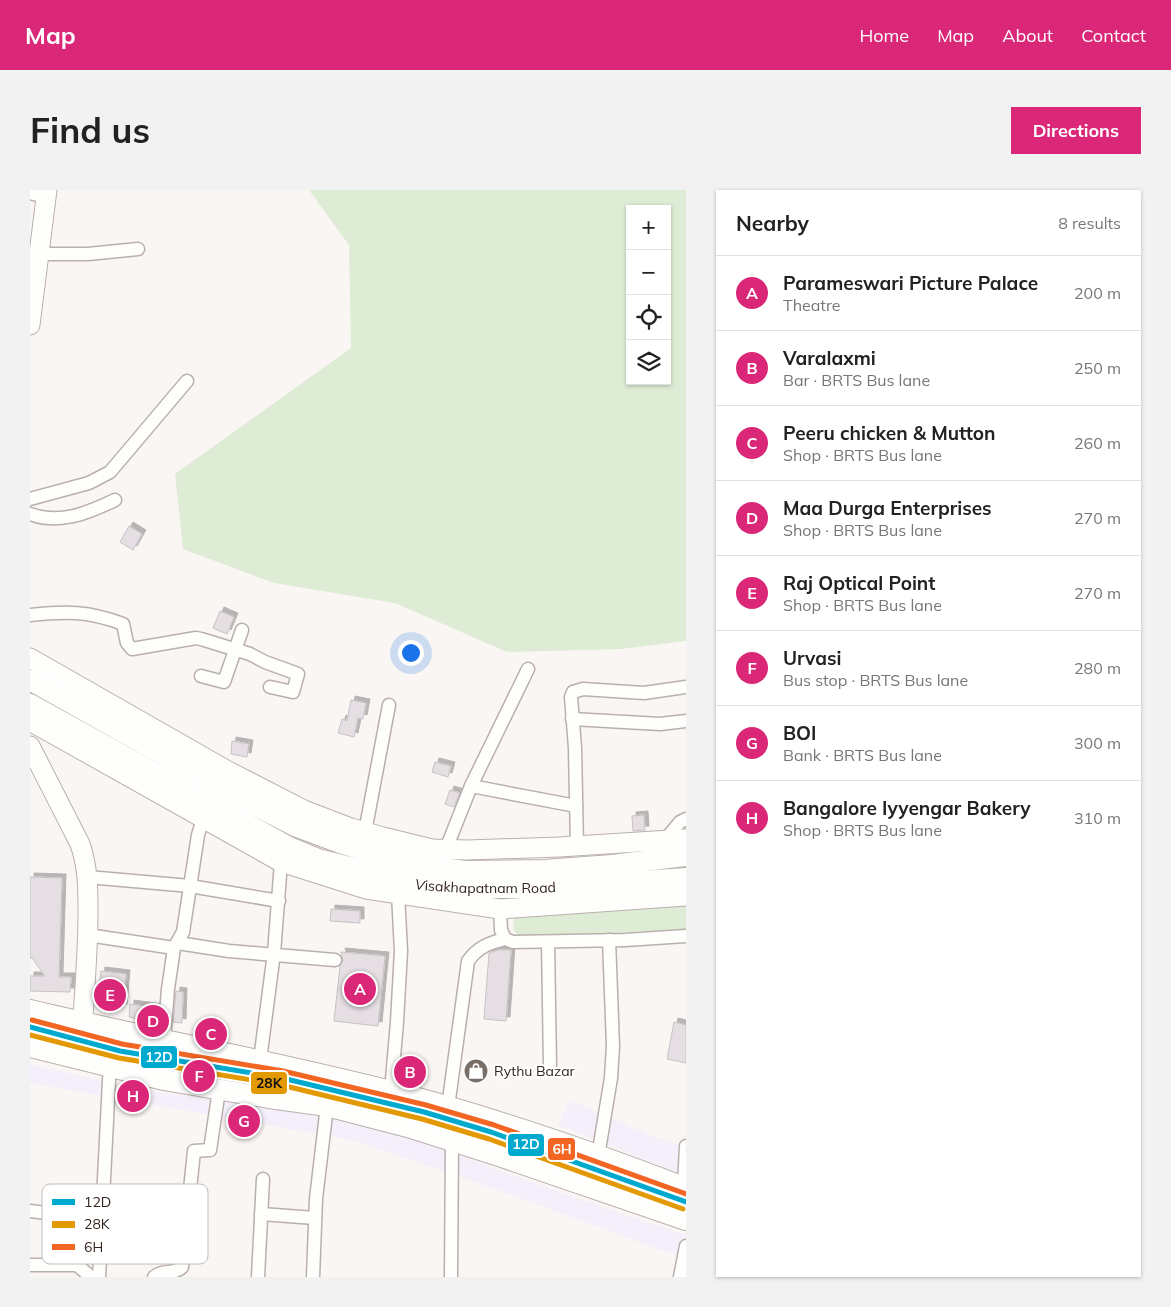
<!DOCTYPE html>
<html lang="en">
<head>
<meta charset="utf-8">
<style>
	body { margin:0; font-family:Mulish,sans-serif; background:#f2f2f2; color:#222 }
	.controls { position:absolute; right:15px; top:15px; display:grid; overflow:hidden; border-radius:0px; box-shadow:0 1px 4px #0004 }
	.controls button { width:45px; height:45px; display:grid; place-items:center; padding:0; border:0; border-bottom:1px solid #e0e0e0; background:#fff; color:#222; font:25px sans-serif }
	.you { position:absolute; left:380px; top:462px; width:18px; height:18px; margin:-12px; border:4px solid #fff; border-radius:50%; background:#1a73e8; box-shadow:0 0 0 8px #1a73e833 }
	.badge { display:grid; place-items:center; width:32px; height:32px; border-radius:50%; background:#db2777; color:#fff; font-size:16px; font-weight:700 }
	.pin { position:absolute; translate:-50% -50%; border:2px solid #fff; box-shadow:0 1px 5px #0006 }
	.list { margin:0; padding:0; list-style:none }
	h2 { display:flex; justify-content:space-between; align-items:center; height:65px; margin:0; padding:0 20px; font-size:21px }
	h2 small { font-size:16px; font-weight:400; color:#767676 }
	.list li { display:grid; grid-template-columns:32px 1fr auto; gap:15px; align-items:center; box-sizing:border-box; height:75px; padding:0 20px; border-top:1px solid #e0e0e0 }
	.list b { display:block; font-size:19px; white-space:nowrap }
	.list p { margin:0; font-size:16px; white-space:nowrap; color:#767676 }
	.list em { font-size:16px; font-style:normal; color:#767676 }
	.icon { flex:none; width:28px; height:28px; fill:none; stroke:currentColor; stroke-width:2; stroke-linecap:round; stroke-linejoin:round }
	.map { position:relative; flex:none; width:656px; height:1087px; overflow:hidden; border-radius:0px }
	header { display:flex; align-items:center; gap:30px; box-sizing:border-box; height:70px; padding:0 25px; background:#db2777; color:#fff }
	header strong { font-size:24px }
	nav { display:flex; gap:28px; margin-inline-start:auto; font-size:18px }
	.intro { display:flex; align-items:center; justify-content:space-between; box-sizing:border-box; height:120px; padding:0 30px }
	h1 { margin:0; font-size:35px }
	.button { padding:12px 22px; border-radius:0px; background:#db2777; color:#fff; font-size:18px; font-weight:700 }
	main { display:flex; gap:30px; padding:0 30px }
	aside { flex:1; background:#fff; border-radius:0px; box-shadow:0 1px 4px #0004 }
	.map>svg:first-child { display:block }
</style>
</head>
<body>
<header>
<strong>Map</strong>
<nav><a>Home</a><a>Map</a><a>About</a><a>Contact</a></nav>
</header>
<div class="intro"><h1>Find us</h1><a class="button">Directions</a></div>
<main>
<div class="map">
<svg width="656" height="1087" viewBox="0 0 656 1087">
	<defs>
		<filter id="shadow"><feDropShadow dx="4" dy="-4" stdDeviation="0" flood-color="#0004"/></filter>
	</defs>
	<rect width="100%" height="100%" fill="#faf6f4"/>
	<g fill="#f4effa">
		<polygon points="0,874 107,899 299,926 378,947 532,1003 656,1045 656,1069 437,989 321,950 0,893"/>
		<polygon points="540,910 620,945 656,957 656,986 528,935"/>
	</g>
	<g fill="#deecd5" fill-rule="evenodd">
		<path d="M279,0h377v451l-65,8 -114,3 -112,-49 -121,-20 -91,-34 -8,-75 176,-126 -2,-103zM600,19h37v172h-37z"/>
		<path d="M656,716v23l-91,5 -78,1c-6,-8 -4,-16 0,-24z"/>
	</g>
	<g fill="#e5dee3" stroke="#c8c1c5" filter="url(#shadow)">
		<polygon points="99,336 112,344 103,360 90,352"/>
		<polygon points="190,421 204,427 197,444 183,438"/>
		<polygon points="321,510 336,513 333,529 328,528 324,547 308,543 312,529 317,531"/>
		<polygon points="202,551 219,554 217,567 201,564"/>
		<polygon points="405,572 421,576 418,587 402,582"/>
		<polygon points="420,600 430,603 424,617 415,614"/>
		<polygon points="614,625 615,640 603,641 602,626"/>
		<polygon points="0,687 32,688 29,787 41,787 40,802 0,801 0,786 15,786 2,768 0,768"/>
		<polygon points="301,719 330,721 330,733 300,731"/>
		<polygon points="468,760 481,760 476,831 454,829 459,763"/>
		<polygon points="311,762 355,766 348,836 304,831 310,776 313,771"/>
		<polygon points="71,781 96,784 93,818 67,815"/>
		<polygon points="146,801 153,802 152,833 143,832"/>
		<polygon points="100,814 128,818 127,833 99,827"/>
		<polygon points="644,832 656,835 656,873 637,869"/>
	</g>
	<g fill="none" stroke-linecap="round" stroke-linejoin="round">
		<defs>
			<g id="street">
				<polyline points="0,3 16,7"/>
				<polyline points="10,64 58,64 108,59"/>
				<polyline points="0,309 59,293 80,282 157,191"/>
				<path d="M0,324c30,11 58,-1 85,-14"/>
				<path d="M0,425c36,-4 59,-4 93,9l4,19 5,6 64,-11 5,1 49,15 15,8 33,12 -5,18 -23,-5"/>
				<polyline points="171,486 194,492 212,440"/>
				<polyline points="542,529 630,534 656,531"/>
				<polyline points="441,596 546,616"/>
				<polyline points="335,642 359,515"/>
				<polyline points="635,650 650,632 656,629"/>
				<polyline points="547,656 545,558 541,507 543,502 553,499 614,503 656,497"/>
				<polyline points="416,659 441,596 498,479"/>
				<polyline points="58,687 160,696 249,711"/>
				<polyline points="470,719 471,740 475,749 483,752 595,750 656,746"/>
				<polyline points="58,745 144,758"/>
				<polyline points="518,752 520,875"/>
				<polyline points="148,753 199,761 305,770"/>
				<polyline points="134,849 138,799 144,758 153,742 168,645 173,629"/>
				<polyline points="230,870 244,763 251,672"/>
				<polyline points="361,901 367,832 371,761 368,704"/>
				<path d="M418,917l20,-146c10,-14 21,-18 37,-22"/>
				<polyline points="568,966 581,888 583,856 579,750"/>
				<polyline points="654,997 656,956"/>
				<polyline points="0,1021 24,1024 27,1027 35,1053 47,1075"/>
				<polyline points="231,1024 285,1028"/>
				<polyline points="0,1075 47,1075 61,1087"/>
				<polyline points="69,1087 80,871"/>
				<path d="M124,1087c8,-8 21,-2 28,-10l12,-116 16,-1 9,-60"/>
				<polyline points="228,1087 233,989"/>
				<polyline points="283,1087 286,1009 297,916"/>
				<polyline points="421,1087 422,951"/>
				<polyline points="650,1087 656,1056"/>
			</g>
			<g id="secondary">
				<polyline points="0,135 17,0"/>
				<polyline points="0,468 198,581 274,620 321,638 353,647 402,659 437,660 529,657 656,649"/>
				<polyline points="0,531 251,672 336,699 470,719 656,706"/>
				<path d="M0,556l50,98c8,23 8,44 8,68 0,42 -4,83 -6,124"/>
			</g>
			<g id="primary">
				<polyline points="0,490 208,607 267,637 310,653 348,665 390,675 435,681 514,680 582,675 656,666"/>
				<path id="s1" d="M0,514l259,143 29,12 102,26 47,3h74l145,-10"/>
				<path d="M0,820c126,30 254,53 380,86 94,25 185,57 276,92"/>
				<polyline points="0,837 90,861 251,888"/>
				<polyline points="0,857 134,890 239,908 297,916 378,937 469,966 656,1030"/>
			</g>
		</defs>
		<use href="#street" stroke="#b9b0ac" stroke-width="15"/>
		<use href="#secondary" stroke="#b9b0ac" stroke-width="21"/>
		<use href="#primary" stroke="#b9b0ac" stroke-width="22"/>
		<use href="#street" stroke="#fefefd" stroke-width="12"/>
		<use href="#secondary" stroke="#fefefd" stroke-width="19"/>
		<use href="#primary" stroke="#fefefd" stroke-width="20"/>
		<defs>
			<polyline id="bus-1" points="0,837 90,861 252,888 394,922 461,942 656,1012"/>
			<polyline id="bus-2" points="0,845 89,868 251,895 392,929 459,949 653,1019"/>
			<polyline id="bus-3" points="2,830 92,854 253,881 396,915 464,935 656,1004"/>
		</defs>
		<use href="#bus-1" stroke="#fff" stroke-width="9"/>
		<use href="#bus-2" stroke="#fff" stroke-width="9"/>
		<use href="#bus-3" stroke="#fff" stroke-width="9"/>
		<use href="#bus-1" stroke="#00a9ce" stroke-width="5"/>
		<use href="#bus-2" stroke="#e39903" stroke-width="5"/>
		<use href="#bus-3" stroke="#f26522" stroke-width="5"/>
	</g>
	<defs>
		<symbol id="shop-disc" viewBox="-11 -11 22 22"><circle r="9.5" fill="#786e68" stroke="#fff"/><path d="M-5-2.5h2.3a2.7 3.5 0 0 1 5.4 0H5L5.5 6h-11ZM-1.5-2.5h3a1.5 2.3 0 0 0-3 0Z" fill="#fff"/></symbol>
	</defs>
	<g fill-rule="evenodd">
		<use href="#shop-disc" x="432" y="867" width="28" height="28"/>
	</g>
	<g text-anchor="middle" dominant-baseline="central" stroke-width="4" stroke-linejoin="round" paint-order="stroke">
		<g font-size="14" fill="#32241d" stroke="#fff">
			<text stroke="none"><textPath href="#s1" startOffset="498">Visakhapatnam Road</textPath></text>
		</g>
		<g font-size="14" fill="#32241d" stroke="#fff" text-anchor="start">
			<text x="464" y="881">Rythu Bazar</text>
		</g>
	</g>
	<rect x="12" y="994" width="166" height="80" rx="8" fill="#fff" stroke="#c2bdbb" stroke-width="1"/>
	<rect x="22" y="1009" width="23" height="6" fill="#00a9ce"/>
	<rect x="22" y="1031" width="23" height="7" fill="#e39903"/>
	<rect x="22" y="1054" width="23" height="6" fill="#f26522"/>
	<g font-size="14" fill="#32241d">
		<text x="54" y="1017">12D</text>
		<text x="54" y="1039">28K</text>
		<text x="54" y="1062">6H</text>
	</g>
	<g stroke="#fff" stroke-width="2">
		<rect x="110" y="855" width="38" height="24" rx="5" fill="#00a9ce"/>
		<rect x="220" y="881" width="38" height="24" rx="5" fill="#e39903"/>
		<rect x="477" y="943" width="38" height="24" rx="5" fill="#00a9ce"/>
		<rect x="517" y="947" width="29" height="24" rx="5" fill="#f26522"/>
	</g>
	<g font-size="14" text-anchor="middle" font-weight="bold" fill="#fff">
		<text x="129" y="872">12D</text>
		<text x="496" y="959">12D</text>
		<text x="532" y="964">6H</text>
	</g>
	<g font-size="14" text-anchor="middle" font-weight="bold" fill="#111">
		<text x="239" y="898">28K</text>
	</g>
</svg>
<div class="controls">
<button>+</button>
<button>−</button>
<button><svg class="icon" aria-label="locate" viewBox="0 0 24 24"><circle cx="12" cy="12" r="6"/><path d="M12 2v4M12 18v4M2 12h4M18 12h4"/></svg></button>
<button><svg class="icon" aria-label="layers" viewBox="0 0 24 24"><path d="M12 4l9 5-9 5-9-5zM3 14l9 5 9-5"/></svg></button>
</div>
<div class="you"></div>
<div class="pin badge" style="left:330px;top:799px">A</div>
<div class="pin badge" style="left:380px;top:882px">B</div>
<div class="pin badge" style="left:181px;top:844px">C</div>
<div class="pin badge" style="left:123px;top:831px">D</div>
<div class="pin badge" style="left:80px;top:805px">E</div>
<div class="pin badge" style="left:169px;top:886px">F</div>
<div class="pin badge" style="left:214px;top:931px">G</div>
<div class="pin badge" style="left:103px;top:906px">H</div>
</div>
<aside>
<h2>Nearby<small>8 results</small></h2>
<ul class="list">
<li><span class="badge">A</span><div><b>Parameswari Picture Palace</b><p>Theatre</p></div><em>200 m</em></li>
<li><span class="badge">B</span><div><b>Varalaxmi</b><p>Bar · BRTS Bus lane</p></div><em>250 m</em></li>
<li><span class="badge">C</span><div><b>Peeru chicken &amp; Mutton</b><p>Shop · BRTS Bus lane</p></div><em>260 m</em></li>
<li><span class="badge">D</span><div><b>Maa Durga Enterprises</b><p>Shop · BRTS Bus lane</p></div><em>270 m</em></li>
<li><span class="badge">E</span><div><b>Raj Optical Point</b><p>Shop · BRTS Bus lane</p></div><em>270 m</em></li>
<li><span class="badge">F</span><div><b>Urvasi</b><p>Bus stop · BRTS Bus lane</p></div><em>280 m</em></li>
<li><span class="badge">G</span><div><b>BOI</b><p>Bank · BRTS Bus lane</p></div><em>300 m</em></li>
<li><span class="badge">H</span><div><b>Bangalore Iyyengar Bakery</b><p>Shop · BRTS Bus lane</p></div><em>310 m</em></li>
</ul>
</aside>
</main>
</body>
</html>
